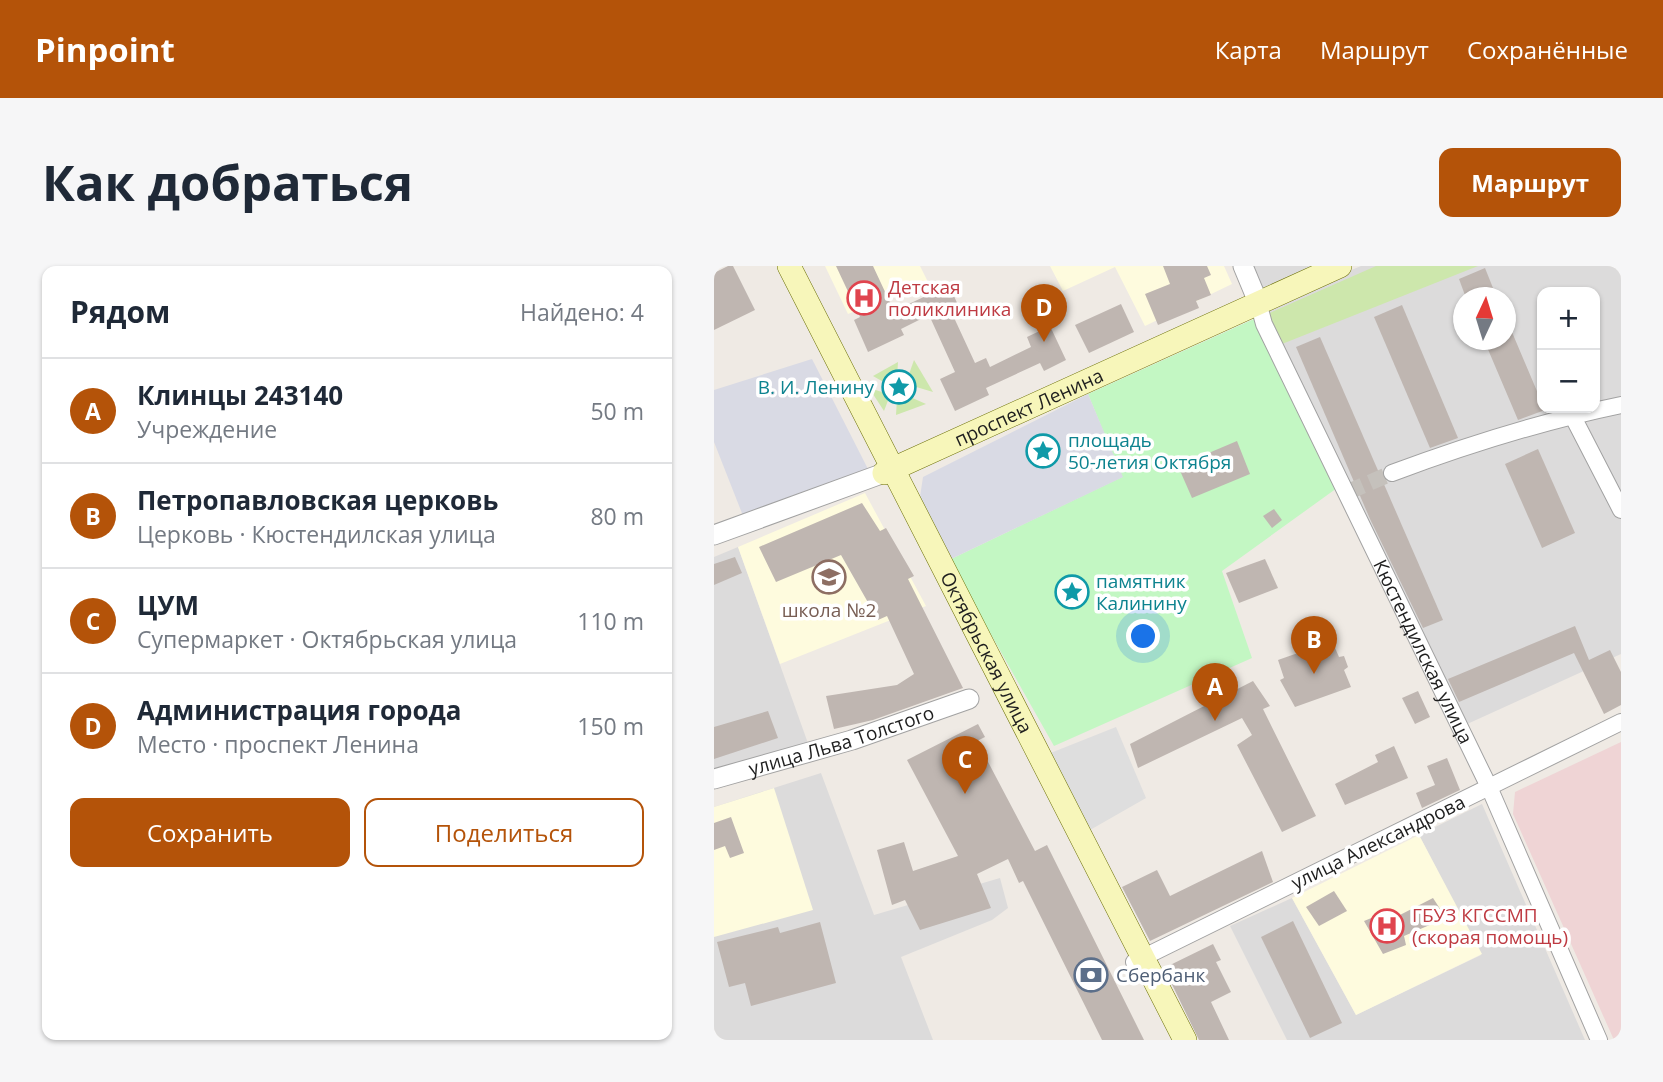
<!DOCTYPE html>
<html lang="ru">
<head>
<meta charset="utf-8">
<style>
	body { margin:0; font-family:"Open Sans",sans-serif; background:#f6f6f7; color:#1f2937 }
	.controls { position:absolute; right:21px; top:21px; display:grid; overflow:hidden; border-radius:14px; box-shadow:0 2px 5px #0004 }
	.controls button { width:63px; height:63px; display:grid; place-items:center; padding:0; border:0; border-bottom:2px solid #e0e1e3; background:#fff; color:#1f2937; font:35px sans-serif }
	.compass { position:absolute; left:739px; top:21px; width:63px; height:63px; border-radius:50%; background:#fff; box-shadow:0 2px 5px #0004; rotate:4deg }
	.you { position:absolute; left:430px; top:371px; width:24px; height:24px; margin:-18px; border:5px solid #fff; border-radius:50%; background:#1a73e8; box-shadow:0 0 0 10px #1a73e833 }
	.badge { display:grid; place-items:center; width:46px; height:46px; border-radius:50%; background:#b45309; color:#fff; font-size:23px; font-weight:700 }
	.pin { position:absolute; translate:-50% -58px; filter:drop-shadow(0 2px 4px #0008) }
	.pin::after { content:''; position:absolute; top:37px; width:24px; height:21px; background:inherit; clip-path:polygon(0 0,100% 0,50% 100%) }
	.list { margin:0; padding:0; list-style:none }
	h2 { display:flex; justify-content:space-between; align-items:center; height:91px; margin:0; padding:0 28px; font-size:30px }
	h2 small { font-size:23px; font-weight:400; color:#747a83 }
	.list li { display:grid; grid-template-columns:46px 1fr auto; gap:21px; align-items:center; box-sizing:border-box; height:105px; padding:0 28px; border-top:2px solid #e0e1e3 }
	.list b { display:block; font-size:26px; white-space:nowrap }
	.list p { margin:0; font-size:23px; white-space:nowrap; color:#747a83 }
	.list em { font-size:23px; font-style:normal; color:#747a83 }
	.actions { display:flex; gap:14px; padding:21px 28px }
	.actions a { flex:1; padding:16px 0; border:2px solid #b45309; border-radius:14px; text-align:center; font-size:24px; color:#b45309 }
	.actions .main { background:#b45309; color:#fff }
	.map { position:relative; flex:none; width:907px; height:774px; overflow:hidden; border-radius:14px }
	header { display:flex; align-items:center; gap:42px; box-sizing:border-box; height:98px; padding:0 35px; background:#b45309; color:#fff }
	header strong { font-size:33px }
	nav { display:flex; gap:38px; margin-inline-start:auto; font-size:24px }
	.intro { display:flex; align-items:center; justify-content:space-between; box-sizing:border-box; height:168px; padding:0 42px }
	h1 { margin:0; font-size:49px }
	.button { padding:18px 32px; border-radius:14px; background:#b45309; color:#fff; font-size:24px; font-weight:700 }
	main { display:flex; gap:42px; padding:0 42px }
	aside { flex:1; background:#fff; border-radius:14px; box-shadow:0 2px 5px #0004 }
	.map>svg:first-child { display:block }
</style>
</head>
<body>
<header>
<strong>Pinpoint</strong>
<nav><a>Карта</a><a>Маршрут</a><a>Сохранённые</a></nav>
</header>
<div class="intro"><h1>Как добраться</h1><a class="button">Маршрут</a></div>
<main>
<aside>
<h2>Рядом<small>Найдено: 4</small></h2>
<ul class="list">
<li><span class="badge">A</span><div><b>Клинцы 243140</b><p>Учреждение</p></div><em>50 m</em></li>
<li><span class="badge">B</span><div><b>Петропавловская церковь</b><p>Церковь · Кюстендилская улица</p></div><em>80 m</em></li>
<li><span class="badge">C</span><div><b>ЦУМ</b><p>Супермаркет · Октябрьская улица</p></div><em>110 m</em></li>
<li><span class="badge">D</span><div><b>Администрация города</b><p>Место · проспект Ленина</p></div><em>150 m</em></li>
</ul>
<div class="actions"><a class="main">Сохранить</a><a>Поделиться</a></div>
</aside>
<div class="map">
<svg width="907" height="774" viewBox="0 0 907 774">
	<rect width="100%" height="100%" fill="#efeae4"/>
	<g fill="#dcdbdb" fill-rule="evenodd">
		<polygon points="537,0 605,0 547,24"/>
		<path d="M647,0h260v388l-156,71 -202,-418zM828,26h53v116h-53zM750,32h42v42h-42z"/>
		<polygon points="24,281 96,483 0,513 0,291"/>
		<polygon points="107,507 160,649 286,612 294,642 278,654 187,691 219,774 0,774 0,541"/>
		<polygon points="768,538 871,774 573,774 516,660 578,632 642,749 767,689 705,569"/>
	</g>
	<polygon fill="#efd4d5" points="907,476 907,774 900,774 799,548 801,526"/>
	<g fill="#fefbde">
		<polygon points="111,0 206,0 214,16 134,48"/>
		<polygon points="336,0 510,0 518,18 431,60 401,1 349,25"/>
		<polygon points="151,227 212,340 66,398 24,281"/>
		<polygon points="60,522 99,644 0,671 0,541"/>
		<polygon points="705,569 768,688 642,749 578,632"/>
	</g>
	<g fill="#cde7ac">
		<polygon points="662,0 764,0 568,78 551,49"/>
		<polygon points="200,94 219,126 199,120 194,111"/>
		<polygon points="184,96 183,112 173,118 159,110"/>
		<polygon points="155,122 168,126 175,132 170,145"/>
		<polygon points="194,130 212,138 182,149 183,133"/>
	</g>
	<polygon fill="#c3f7c3" points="540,53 623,222 508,305 538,392 340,480 235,294 408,211 374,128"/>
	<polygon fill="#dedede" points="402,461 432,532 369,568 329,490"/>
	<g fill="#d9dae4">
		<polygon points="98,93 155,205 33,260 0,176 0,124"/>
		<polygon points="374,128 409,211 235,294 206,231 209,211"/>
	</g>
	<g fill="#bfb6b1">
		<polygon points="14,0 19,0 41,44 0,64 0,7"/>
		<polygon points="122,0 159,0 180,45 235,19 244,39 236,43 261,97 272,92 276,101 317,81 313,71 336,60 352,94 330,105 326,97 272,122 275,129 241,145 226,113 241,106 215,49 187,63 190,69 154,86 140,54 146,51"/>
		<polygon points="449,0 493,0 497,9 490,12 497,29 482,35 485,42 444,59 431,28 456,18"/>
		<polygon points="771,2 783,32 752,32 745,13"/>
		<polygon points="407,38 420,66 375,87 361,59"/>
		<polygon points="688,39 744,172 716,182 660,51"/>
		<polygon points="792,52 831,144 804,154 770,74 792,74"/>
		<polygon points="606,71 729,354 709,362 656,253 582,81"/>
		<polygon points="523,175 536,208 478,232 464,200"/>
		<polygon points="824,183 861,267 828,282 791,198"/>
		<polygon points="148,237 166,265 172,262 200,310 194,313 249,422 159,454 120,463 112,430 183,419 200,408 173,350 164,354 127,289 62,316 45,281"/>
		<polygon points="560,243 568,254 558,262 549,250"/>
		<polygon points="21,291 28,307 0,319 0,298"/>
		<polygon points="551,293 564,322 525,337 512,307"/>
		<polygon points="861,360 875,394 896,384 907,406 907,439 890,448 860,387 745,436 734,413"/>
		<polygon points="618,375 625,391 630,390 634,401 630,404 637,421 581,441 566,414 570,412 564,394"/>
		<polygon points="539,415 556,440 549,443 602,550 568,566 523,479 538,469 528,452 424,502 416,478"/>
		<polygon points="704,425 716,451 701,458 688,432"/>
		<polygon points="54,445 64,472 0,493 0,461"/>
		<polygon points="264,458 271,471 263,475 321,585 333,579 430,774 388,774 309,615 305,617 294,593 263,608 277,642 206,664 191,634 178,639 163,584 190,576 199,605 244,590 193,494"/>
		<polygon points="680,480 694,512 631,539 621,518 664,496 661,489"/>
		<polygon points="733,492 746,524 708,542 702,527 721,519 713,500"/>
		<polygon points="17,551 30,587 16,592 11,580 0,584 0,557"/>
		<polygon points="548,585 559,616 436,675 408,621 443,604 456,630"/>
		<polygon points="620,625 633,645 605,660 592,641"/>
		<polygon points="719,632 732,652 690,670 692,679 669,688 650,655 677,644 682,651"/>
		<polygon points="579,655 628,757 596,772 547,671"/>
		<polygon points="106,656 122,717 37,740 31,717 15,721 3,676 64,661 66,667"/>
		<polygon points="499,678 507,694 502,696 517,726 497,736 515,774 485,774 450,702"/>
	</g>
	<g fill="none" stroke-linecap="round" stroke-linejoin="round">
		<polyline stroke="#c5c1bc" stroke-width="16" stroke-dasharray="16 8" stroke-linecap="butt" points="634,226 678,207"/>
		<defs>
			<g id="minor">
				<path id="s1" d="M544,36l6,22 225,463 110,253"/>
				<polyline points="858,149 907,244"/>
				<path d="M678,207c75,-28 151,-52 229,-68"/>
				<polyline points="420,696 907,456"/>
			</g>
			<g id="tertiary">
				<polyline points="529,0 544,36"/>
				<polyline points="0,269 170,207"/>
				<path id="s2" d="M0,513l138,-39 117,-41"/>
			</g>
			<g id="secondary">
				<path id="s3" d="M75,0l396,774"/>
				<path id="s4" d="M170,207l456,-207"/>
			</g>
		</defs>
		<use href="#minor" stroke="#a2a2a2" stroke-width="18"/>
		<use href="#tertiary" stroke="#a2a2a2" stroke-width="21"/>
		<use href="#secondary" stroke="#6d7109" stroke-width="24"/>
		<use href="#minor" stroke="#fff" stroke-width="16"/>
		<use href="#tertiary" stroke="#fff" stroke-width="19"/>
		<use href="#secondary" stroke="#f7f6ba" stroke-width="23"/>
	</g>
	<defs>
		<symbol id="hospital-ring" viewBox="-11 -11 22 22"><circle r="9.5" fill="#fff" stroke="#e0444e" stroke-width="1.5"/><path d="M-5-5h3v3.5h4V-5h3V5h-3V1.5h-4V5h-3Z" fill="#e0444e"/></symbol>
		<symbol id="sight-ring" viewBox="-11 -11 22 22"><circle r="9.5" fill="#fff" stroke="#0f9aa8" stroke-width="1.5"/><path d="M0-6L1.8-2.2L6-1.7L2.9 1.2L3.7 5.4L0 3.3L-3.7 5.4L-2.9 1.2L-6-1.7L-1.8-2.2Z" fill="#0f9aa8"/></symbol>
		<symbol id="school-ring" viewBox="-11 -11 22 22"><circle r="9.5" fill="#fff" stroke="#8d6e63" stroke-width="1.5"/><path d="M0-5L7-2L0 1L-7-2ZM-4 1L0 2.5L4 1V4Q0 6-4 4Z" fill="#8d6e63"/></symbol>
		<symbol id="bank-ring" viewBox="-11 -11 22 22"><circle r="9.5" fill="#fff" stroke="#5c6f8a" stroke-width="1.5"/><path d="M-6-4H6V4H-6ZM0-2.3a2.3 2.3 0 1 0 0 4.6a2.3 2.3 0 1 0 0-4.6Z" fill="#5c6f8a"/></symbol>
	</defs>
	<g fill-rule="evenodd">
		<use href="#hospital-ring" x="131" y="13" width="38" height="38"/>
		<use href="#sight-ring" x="166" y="102" width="38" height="38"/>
		<use href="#sight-ring" x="310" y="166" width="38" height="38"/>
		<use href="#school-ring" x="96" y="292" width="38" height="38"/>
		<use href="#sight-ring" x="339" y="307" width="38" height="38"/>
		<use href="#hospital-ring" x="654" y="641" width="38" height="38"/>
		<use href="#bank-ring" x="358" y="690" width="38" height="38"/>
	</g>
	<g text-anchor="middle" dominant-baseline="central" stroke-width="7" stroke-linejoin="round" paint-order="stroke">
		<g font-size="19" fill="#be3a42" stroke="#fff" text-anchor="start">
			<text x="174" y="21">Детская<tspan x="174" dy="22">поликлиника</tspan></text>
			<text x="698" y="649">ГБУЗ КГССМП<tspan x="698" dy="22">(скорая помощь)</tspan></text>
		</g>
		<g font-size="19" fill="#0d838f" stroke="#fff" text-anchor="start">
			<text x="160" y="121" text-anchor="end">В. И. Ленину</text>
			<text x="354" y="174">площадь<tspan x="354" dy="22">50-летия Октября</tspan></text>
			<text x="382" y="315">памятник<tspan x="382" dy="22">Калинину</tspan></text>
		</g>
		<g font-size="19" fill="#1e1e1e" stroke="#fff">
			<text stroke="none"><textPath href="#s4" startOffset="159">проспект Ленина</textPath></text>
			<text stroke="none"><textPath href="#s1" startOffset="387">Кюстендилская улица</textPath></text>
			<text stroke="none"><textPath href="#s3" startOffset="434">Октябрьская улица</textPath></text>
			<text stroke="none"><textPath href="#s2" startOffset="133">улица Льва Толстого</textPath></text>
			<text transform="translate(664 576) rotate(-26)">улица Александрова</text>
		</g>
		<g font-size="19" fill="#785e54" stroke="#fff">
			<text x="115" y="344">школа №2</text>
		</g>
		<g font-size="19" fill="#4e5e75" stroke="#fff" text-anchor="start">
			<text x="402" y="709">Сбербанк</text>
		</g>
	</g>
</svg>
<div class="controls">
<button>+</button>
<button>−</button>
</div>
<svg class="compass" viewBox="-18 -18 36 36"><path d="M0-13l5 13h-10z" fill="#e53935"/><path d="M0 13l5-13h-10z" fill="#747a83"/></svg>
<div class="you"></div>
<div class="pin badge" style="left:501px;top:455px">A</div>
<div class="pin badge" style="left:600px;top:408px">B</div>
<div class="pin badge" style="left:251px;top:528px">C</div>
<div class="pin badge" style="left:330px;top:76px">D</div>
</div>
</main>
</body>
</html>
